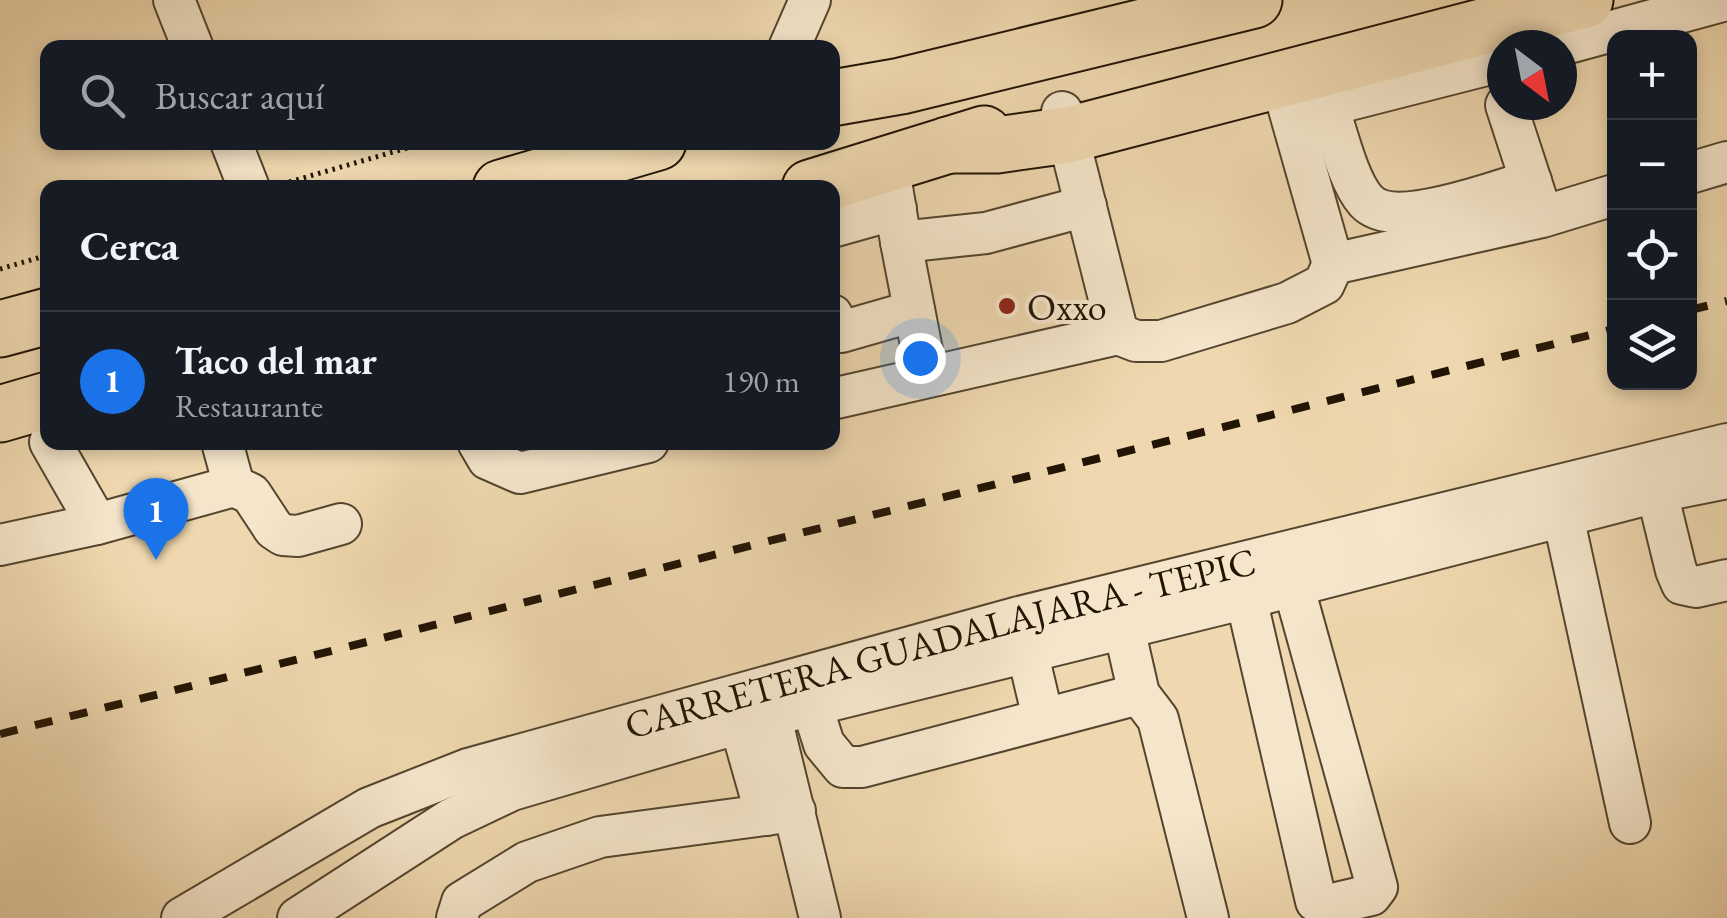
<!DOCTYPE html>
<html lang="es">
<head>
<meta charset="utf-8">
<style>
	body { margin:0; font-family:"EB Garamond",serif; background:#20242c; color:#f1f3f6 }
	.controls { position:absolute; right:30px; top:30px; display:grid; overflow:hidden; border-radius:20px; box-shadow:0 5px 15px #0003 }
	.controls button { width:90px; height:90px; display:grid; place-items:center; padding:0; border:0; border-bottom:2px solid #363941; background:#171b24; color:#f1f3f6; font:50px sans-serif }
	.compass { position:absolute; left:1487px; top:30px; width:90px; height:90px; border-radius:50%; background:#171b24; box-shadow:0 5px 15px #0003; rotate:148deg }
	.you { position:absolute; left:920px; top:358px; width:35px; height:35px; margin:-25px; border:8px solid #fff; border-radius:50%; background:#1a73e8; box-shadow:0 0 0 15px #1a73e833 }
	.badge { display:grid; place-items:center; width:65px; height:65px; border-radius:50%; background:#1a73e8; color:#fff; font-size:32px; font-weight:700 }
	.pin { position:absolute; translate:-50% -82px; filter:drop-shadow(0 2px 5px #0008) }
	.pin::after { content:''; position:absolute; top:52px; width:35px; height:30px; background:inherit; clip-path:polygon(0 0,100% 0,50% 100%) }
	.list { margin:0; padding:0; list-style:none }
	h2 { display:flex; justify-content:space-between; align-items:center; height:130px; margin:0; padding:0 40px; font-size:42px }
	h2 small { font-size:32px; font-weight:400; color:#9ea1a6 }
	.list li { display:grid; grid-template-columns:65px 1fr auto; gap:30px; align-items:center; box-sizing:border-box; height:140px; padding:0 40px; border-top:2px solid #363941 }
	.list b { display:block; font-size:38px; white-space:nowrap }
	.list p { margin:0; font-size:32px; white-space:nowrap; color:#9ea1a6 }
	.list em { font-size:32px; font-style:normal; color:#9ea1a6 }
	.icon { flex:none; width:55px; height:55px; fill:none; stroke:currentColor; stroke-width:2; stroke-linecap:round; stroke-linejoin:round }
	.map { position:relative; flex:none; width:1727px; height:918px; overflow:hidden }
	.search { position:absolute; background:#171b24; box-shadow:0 5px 15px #0003; left:40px; top:40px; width:800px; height:110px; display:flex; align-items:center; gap:25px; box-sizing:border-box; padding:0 35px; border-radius:20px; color:#9ea1a6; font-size:38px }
	.panel { position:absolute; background:#171b24; box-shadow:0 5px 15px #0003; left:40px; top:180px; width:800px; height:270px; border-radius:20px }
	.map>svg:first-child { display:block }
</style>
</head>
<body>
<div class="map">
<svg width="1727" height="918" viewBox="0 0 1727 918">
	<rect width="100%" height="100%" fill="#efd8af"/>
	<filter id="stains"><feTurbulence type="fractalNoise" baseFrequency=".002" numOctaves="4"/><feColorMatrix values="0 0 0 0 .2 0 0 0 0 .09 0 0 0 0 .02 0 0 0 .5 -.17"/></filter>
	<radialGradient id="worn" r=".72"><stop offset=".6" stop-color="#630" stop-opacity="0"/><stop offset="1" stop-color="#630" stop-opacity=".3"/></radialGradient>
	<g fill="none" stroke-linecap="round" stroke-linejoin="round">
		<defs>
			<g id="minor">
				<polyline points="174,0 193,48"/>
				<polyline points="1561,45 1726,0"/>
				<polyline points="789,48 810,0"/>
				<polyline points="1281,81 1333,264 1542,217 1614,195"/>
				<polyline points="1506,105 1538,203"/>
				<path d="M1328,106c9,26 20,75 38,95 28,31 128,-10 165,-20"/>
				<polyline points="1302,112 1502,61"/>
				<polyline points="231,142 249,188"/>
				<polyline points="888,163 901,242"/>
				<polyline points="1690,173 1727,162"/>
				<polyline points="832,227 896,209"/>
				<polyline points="832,315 841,332 914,311"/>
				<polyline points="1118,334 1136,341 1161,341 1287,303 1324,284 1333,264"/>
				<polyline points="927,376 901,242 986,233 1086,206"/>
				<polyline points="832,399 1118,334 1062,112"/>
				<polyline points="50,442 97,524"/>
				<polyline points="478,442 488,459 520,473 648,442"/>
				<polyline points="1651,468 1676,570 1682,584 1696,587 1727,580"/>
				<polyline points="234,486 251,494 274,529 283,535 298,536 341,524"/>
				<polyline points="1558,493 1630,823"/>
				<polyline points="0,545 97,524 234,486 222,442"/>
				<polyline points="1240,572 1316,901 1324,906 1371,895 1377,887 1287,563"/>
				<polyline points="1118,602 1139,694 1158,719 1208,918"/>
				<polyline points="1021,625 1043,718"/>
				<polyline points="804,681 824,744 843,767 862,767 1139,694"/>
				<polyline points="764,689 820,918"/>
				<polyline points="733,699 766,815"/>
				<path id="s1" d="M182,918l187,-110 99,-39 551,-152 708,-173"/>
				<polyline points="298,918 451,819 512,790 740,723 1247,598 1657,492 1727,478"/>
				<polyline points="457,918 462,902 527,862 600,837 795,811"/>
			</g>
			<g id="highway">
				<polyline points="832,98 901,86 1254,0"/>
				<polyline points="948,145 997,145 1068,135 1585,0"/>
				<polyline points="501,188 658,142"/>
				<polyline points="810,188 984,134"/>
				<polyline points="0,329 48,316"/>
				<polyline points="0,414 48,400"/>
			</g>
		</defs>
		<use href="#minor" stroke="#54452f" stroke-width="44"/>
		<use href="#highway" stroke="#211404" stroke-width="59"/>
		<g stroke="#211404" stroke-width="5" stroke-dasharray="2.5 5" stroke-linecap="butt">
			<polyline points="282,184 428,142"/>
			<polyline points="0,269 48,255"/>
		</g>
		<use href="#minor" stroke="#f5e6cb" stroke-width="40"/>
		<use href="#highway" stroke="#efd8af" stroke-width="55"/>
		<g stroke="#211404" stroke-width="8" stroke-dasharray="18 18" stroke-linecap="butt">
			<polyline points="1690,310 1727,301"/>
			<polyline points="0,734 1614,329"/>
		</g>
	</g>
	<circle fill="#8f2418" stroke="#f5e6cb" stroke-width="4" cx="1007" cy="306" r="10"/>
	<g text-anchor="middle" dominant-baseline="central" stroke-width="8" stroke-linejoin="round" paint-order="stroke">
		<g font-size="38" fill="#211404" stroke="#f5e6cb" text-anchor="start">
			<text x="1027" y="306">Oxxo</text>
		</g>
		<g font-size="38" fill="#211404" stroke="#f5e6cb">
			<text stroke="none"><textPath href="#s1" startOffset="812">CARRETERA GUADALAJARA - TEPIC</textPath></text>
		</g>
	</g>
	<rect width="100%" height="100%" filter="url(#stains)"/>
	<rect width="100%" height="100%" fill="url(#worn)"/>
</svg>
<div class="controls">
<button>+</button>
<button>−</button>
<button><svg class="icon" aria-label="locate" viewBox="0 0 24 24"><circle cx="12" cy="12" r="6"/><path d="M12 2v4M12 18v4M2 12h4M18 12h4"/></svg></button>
<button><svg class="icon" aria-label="layers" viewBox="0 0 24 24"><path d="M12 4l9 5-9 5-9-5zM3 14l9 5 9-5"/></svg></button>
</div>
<svg class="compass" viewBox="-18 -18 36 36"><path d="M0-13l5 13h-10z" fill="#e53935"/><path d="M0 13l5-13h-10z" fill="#9ea1a6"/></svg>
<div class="you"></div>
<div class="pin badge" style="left:156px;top:560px">1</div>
<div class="search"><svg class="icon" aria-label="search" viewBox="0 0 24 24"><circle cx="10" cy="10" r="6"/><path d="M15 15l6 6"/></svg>Buscar aquí</div>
<section class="panel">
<h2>Cerca<small></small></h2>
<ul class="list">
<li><span class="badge">1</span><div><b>Taco del mar</b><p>Restaurante</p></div><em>190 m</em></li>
</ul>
</section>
</div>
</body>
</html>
